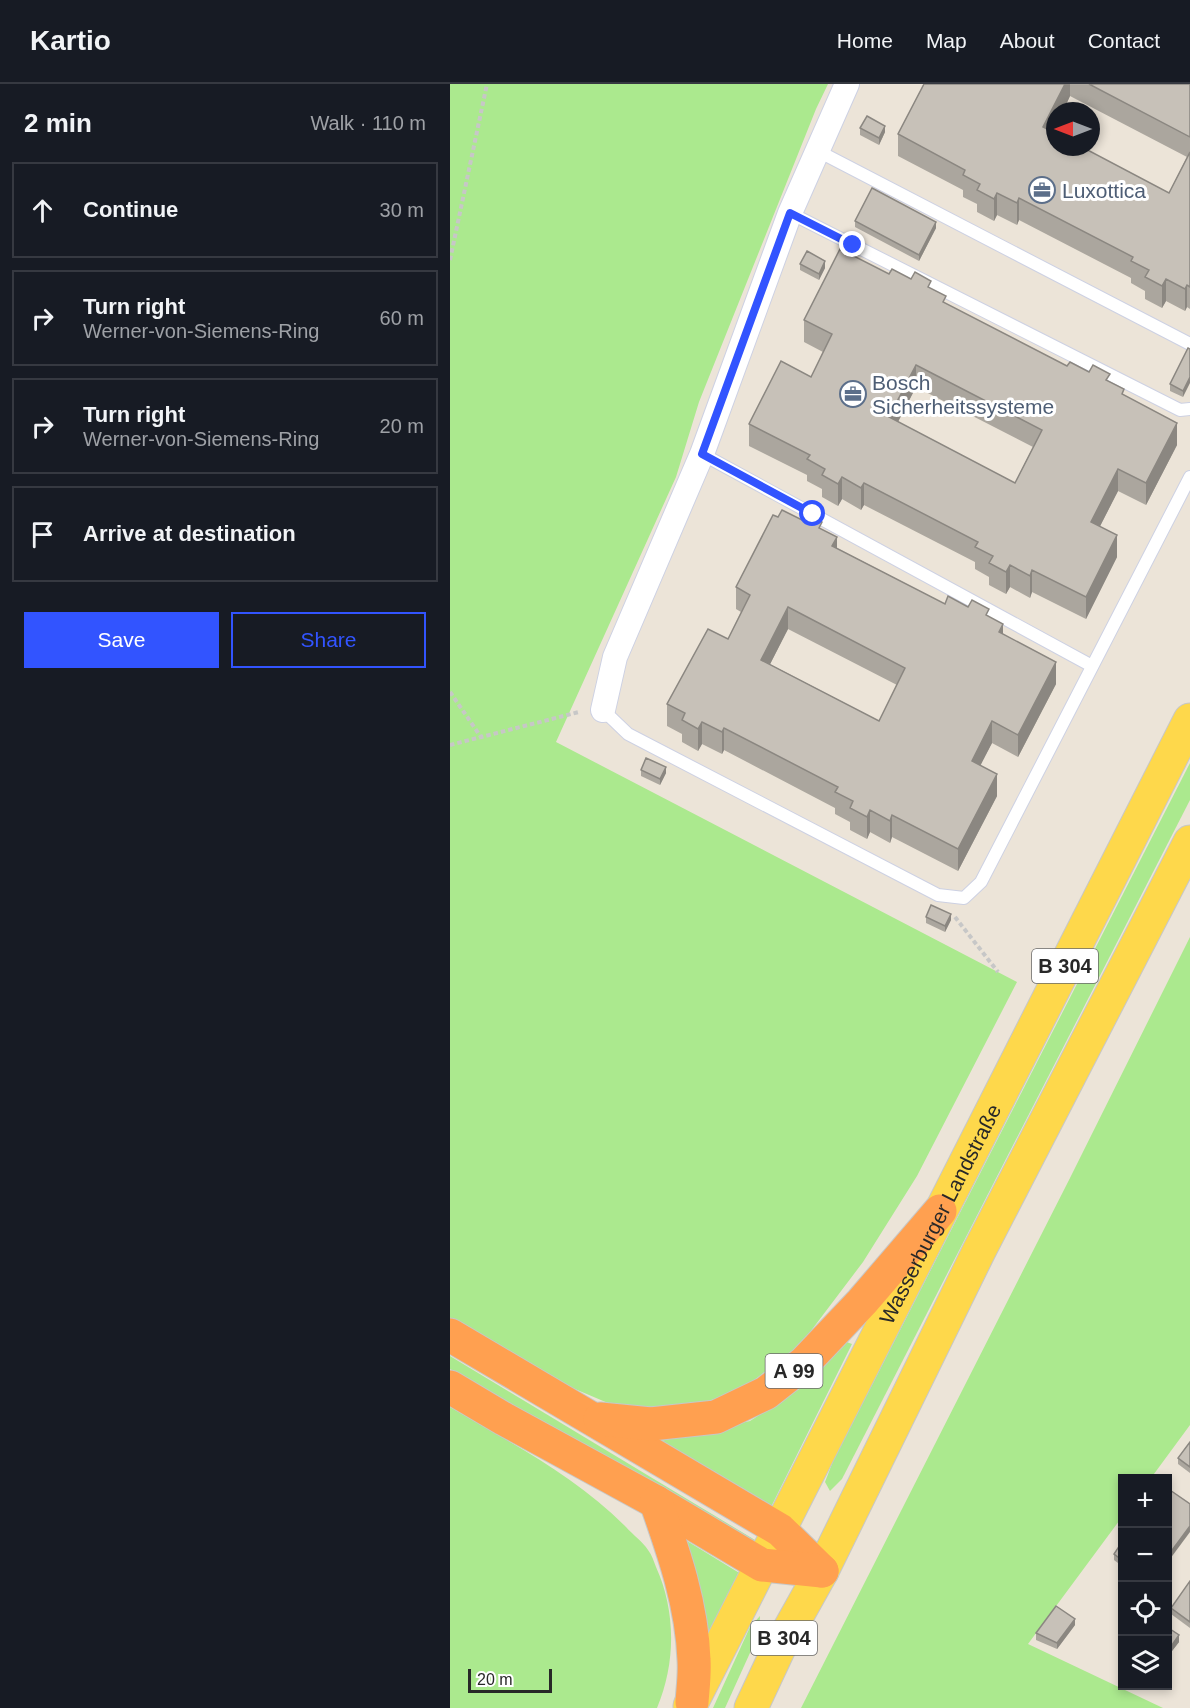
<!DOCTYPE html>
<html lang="en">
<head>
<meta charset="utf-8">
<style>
	body { margin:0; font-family:Helvetica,sans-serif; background:#242831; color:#f1f3f6 }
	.controls { position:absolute; right:18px; bottom:18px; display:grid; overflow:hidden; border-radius:0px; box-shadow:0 3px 9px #0003 }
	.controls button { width:54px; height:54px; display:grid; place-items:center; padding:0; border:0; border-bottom:2px solid #363941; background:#171b24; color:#f1f3f6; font:30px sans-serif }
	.compass { position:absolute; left:596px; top:18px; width:54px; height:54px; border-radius:50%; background:#171b24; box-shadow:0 3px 9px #0003; rotate:270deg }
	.scale { position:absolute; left:18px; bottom:15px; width:84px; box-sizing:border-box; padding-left:6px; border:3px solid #282828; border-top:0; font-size:16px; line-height:21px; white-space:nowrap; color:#282828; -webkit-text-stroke:4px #fff; paint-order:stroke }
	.stop { position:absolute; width:18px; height:18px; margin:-14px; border:4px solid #3254ff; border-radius:50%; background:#fff }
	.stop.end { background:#3254ff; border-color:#fff; box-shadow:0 2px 6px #0008 }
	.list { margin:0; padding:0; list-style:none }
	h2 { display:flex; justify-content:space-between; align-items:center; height:78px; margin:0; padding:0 24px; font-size:26px }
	h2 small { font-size:20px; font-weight:400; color:#9ea1a6 }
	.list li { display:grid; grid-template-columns:39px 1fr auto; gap:18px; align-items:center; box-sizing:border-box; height:96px; margin:0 12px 12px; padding:0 12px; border:2px solid #363941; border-radius:0px }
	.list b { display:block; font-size:22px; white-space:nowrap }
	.list p { margin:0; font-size:20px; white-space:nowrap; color:#9ea1a6 }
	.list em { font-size:20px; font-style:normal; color:#9ea1a6 }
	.actions { display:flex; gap:12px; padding:18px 24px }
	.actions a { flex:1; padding:14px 0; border:2px solid #3254ff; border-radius:0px; text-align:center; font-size:21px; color:#3254ff }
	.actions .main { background:#3254ff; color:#fff }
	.icon { flex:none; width:33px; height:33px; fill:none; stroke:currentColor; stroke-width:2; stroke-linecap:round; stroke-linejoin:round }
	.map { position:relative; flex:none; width:740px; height:1624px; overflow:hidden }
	header { display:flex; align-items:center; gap:36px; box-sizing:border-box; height:84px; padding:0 30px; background:#171b24; border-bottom:2px solid #363941 }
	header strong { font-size:28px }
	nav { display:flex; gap:33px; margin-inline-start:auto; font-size:21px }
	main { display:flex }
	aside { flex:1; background:#171b24 }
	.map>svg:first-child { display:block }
</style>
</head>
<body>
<header>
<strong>Kartio</strong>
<nav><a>Home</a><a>Map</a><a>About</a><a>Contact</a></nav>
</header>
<main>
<aside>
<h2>2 min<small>Walk · 110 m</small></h2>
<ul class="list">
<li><svg class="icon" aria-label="ahead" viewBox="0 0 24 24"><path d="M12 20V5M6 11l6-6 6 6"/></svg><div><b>Continue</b></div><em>30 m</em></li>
<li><svg class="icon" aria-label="right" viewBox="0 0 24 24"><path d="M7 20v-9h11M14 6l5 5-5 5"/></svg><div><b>Turn right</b><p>Werner-von-Siemens-Ring</p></div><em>60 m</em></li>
<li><svg class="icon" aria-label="right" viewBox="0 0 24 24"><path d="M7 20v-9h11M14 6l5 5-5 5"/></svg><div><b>Turn right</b><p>Werner-von-Siemens-Ring</p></div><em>20 m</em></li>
<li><svg class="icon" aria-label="arrive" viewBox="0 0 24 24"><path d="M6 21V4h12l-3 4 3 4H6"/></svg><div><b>Arrive at destination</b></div></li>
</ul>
<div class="actions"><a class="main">Save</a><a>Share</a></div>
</aside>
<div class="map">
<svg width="740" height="1624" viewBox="0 0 740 1624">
	<rect width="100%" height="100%" fill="#ece4d8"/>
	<g fill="#abe98e">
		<polygon points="0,0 378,0 366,25 249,318 226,393 106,658 567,898 467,1092 413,1178 351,1260 303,1297 274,1312 233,1325 165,1322 106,1297 0,1236"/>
		<polygon points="740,679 740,716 392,1395 380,1407 375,1398 383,1377"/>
		<polygon points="740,853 740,1341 701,1394 672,1394 672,1433 578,1560 713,1624 351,1624 620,1094"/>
		<polygon points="391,1256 402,1260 321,1423 206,1358 300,1337 357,1300"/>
		<polygon points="0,1272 305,1456 298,1462 0,1285"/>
		<path d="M0,1323c61,36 126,69 176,120 7,8 17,15 22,23 4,5 6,12 8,17 20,44 20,96 1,141h-207z"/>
		<polygon points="237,1457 291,1490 257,1562 252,1518"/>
		<polygon points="310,1532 309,1549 275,1624 263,1624 300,1543"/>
	</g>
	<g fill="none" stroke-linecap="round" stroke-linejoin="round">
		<defs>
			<g id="service">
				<polyline points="366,66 740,260"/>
				<polyline points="340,129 730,326 740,325"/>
				<polyline points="252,370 642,582"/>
				<polyline points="153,626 178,650 488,811 514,814 531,798 740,393"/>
			</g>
			<polyline id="minor" points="153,626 165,573 252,370 340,129 397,0"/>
			<g id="primary">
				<path id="s1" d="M240,1622l500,-986"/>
				<polyline points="301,1624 329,1564 372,1487 529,1167 740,758"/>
			</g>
			<g id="motorway">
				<polyline points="0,1251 330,1446 372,1487"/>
				<polyline points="0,1303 54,1335 206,1418 312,1481 372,1487"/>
				<polyline points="150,1335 201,1340 266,1333 316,1309 354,1279 412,1218 490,1127"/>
				<path d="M206,1418c18,51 36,103 38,158 1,14 -1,28 -2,42"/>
			</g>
		</defs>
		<use href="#service" stroke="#cdd1e3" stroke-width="14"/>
		<use href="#minor" stroke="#cdd1e3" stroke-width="26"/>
		<use href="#primary" stroke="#c7c7c7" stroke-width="35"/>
		<use href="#motorway" stroke="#c7c7c7" stroke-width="35"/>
		<g stroke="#c7c7c7" stroke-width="4" stroke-dasharray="4.5 3" stroke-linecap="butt">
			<polyline points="0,176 37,0"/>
			<polyline points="0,608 31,653"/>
			<polyline points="0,661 129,628"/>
			<polyline points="505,833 548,888"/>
		</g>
		<use href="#service" stroke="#fff" stroke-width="12"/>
		<use href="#minor" stroke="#fff" stroke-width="24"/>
		<use href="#primary" stroke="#fed84b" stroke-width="33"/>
		<use href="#motorway" stroke="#ffa050" stroke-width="33"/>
	</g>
	<g fill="#aba69e" fill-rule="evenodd">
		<path d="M474,0h266v225l-3,-2 -2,4 -19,-10 -4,7 -17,-9v-8l-14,-8v-5l-112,-58 -2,5 -20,-10 -3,6 -17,-9v-8l-14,-7v-7l-65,-34v-22zM620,12l117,61 -18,36 -117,-61 3,-6v-15h8z"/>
		<polygon points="410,44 435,48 429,61 410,51"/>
		<polygon points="405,137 486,144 469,177 405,143"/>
		<polygon points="350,180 375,184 369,196 350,186"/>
		<path d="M439,190l42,15 15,15 121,62 22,6 21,10 67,63 -31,60 -28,-14 -18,35 17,31 -31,62 -54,-27 -2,6 -20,-11 -4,7 -17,-9v-8l-14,-8v-7l-111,-57 -3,5 -19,-11 -4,7 -16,-9v-8l-15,-8v-6l-58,-29v-22l62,-47 12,-25 -19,-10v-22zM466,303l117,60 -18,36 -117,-61z"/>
		<polygon points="738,264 733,313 720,307 720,300"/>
		<path d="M372,446l15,18 108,56 44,12 14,18 53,50 -38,73 -26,-14 -12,22 17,31 -39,75 -66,-34 -2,6 -20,-11 -3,7 -17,-9v-8l-15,-8v-6l-111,-58 -2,4 -20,-10 -4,7 -16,-9v-8l-15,-8v-22l61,-65 13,-27 -5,-3v-22zM338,545l109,56 -18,36 -109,-57z"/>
		<polygon points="191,686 216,689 210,701 191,692"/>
		<polygon points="476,833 501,836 495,848 476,839"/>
		<polygon points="740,1358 740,1389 728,1380 728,1374"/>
		<polygon points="672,1458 672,1482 664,1476 664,1470"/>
		<polygon points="740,1497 740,1544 721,1530 721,1524"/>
		<polygon points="625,1541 607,1565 586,1556 586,1549"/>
		<polygon points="717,1543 729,1558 722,1567 717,1567"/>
	</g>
	<g fill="#8b8781">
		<polygon points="615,0 620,0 620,12 613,27 605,27 605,42 593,65 593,43"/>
		<polygon points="435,42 435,48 429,61 429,54"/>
		<polygon points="547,109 547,131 544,137 544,115"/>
		<polygon points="569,114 569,136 567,141 567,119"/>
		<polygon points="486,138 486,144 469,177 469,171"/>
		<polygon points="375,177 375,184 369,196 369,190"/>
		<polygon points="716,195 716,217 712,224 712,202"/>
		<polygon points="737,201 737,223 735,227 735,205"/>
		<polygon points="466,281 466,303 439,355 439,333"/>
		<polygon points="740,293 740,299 733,313 733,307"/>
		<polygon points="727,339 727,361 696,421 696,399"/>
		<polygon points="668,385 668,407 641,460 641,438"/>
		<polygon points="392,393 392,415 388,422 388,400"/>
		<polygon points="414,399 414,421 411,426 411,404"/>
		<polygon points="667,451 667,473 636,535 636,513"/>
		<polygon points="387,453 387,475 382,462"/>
		<polygon points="560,481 560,503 556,510 556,488"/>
		<polygon points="582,486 582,508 580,514 580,492"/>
		<polygon points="338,523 338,545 311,598 311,576"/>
		<polygon points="553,540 553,562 549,548"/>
		<polygon points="606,578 606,600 568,673 568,651"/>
		<polygon points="542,637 542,659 522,698 522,677"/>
		<polygon points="252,638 252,660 248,667 248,645"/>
		<polygon points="274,644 274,666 272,670 272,648"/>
		<polygon points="216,683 216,689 210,701 210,695"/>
		<polygon points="547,690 547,712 508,787 508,765"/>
		<polygon points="420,726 420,748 417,755 417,733"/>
		<polygon points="442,731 442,753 440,759 440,737"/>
		<polygon points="501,830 501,836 495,848 495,842"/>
		<polygon points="740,1442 740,1448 717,1479 717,1473"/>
		<polygon points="625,1535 625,1541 607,1565 607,1559"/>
		<polygon points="729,1551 729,1558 722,1567 722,1561"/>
	</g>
	<g fill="#c7c1b8" stroke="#8b8781" stroke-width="1.5" fill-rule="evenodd">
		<polygon points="474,0 615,0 593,43 605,49 605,63 632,63 719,109 740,68 740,203 737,201 735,205 716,195 712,202 695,193 699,186 681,177 683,173 569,114 567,119 547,109 544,115 527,106 530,100 513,91 515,86 448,50"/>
		<polygon points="639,0 740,0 740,53"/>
		<polygon points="417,32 435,42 429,54 410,44"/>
		<polygon points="422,104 486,138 469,171 405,137"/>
		<path d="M390,165l49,25 3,-5 19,10 4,-7 16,9 -3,6 18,9 -3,6 124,64 3,-4 19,10 4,-7 17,9 -4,6 18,9 -2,5 55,29 -31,60 -28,-14 -27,53 26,13 -31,62 -54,-27 -2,6 -20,-11 -4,7 -17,-9 4,-7 -18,-9 3,-5 -114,-59 -3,5 -19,-11 -4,7 -16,-9 3,-6 -18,-10 3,-4 -61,-31 32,-63 30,16 21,-43 -28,-14zM466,281l126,65 -27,53 -126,-66z"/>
		<polygon points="357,167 375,177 369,190 350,180"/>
		<polygon points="738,264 740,265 740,293 733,307 720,300"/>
		<path d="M332,426l20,10 3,-7 17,9 -3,6 18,9 -5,9 113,58 3,-8 20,11 4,-7 17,9 -3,6 17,9 -4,8 57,30 -38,73 -26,-14 -20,40 25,13 -39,75 -66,-34 -2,6 -20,-11 -3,7 -17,-9 3,-7 -18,-9 3,-5 -114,-59 -2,4 -20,-10 -4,7 -16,-9 3,-7 -18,-9 41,-75 20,10 22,-44 -14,-8 37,-72 5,2zM338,523l117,61 -26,53 -118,-61z"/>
		<polygon points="196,674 216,683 210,695 191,686"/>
		<polygon points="481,821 501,830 495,842 476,833"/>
		<polygon points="740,1358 740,1383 728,1374"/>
		<polygon points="717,1404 740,1420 740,1442 717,1473"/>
		<polygon points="672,1458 672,1476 664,1470"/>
		<polygon points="740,1497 740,1538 721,1524"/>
		<polygon points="606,1522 625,1535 607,1559 586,1549"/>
		<polygon points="717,1543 729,1551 722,1561 717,1560"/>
	</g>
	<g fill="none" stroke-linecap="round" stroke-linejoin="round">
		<polyline stroke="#3254ff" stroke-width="8" points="363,430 252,370 340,129 403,161"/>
	</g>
	<defs>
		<symbol id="office-ring" viewBox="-11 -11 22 22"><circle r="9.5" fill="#fff" stroke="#5c6f8a" stroke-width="1.5"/><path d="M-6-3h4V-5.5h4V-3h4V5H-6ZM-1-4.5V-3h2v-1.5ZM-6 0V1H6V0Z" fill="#5c6f8a"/></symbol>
	</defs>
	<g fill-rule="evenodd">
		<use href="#office-ring" x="577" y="91" width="30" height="30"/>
		<use href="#office-ring" x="388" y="295" width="30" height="30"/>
	</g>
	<g text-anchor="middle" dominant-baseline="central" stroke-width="6" stroke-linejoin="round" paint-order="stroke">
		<g fill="#fff" stroke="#686868" stroke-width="1.5">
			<rect x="582" y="865" width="66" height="34" rx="4.5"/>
			<rect x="315.5" y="1270" width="57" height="34" rx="4.5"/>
			<rect x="301" y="1537" width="66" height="34" rx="4.5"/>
		</g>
		<g font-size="20" font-weight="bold" fill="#282828">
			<text x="615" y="882">B 304</text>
			<text x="344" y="1287">A 99</text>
			<text x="334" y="1554">B 304</text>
		</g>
		<g font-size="21" fill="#4e5e75" stroke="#fff" text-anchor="start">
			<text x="612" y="106">Luxottica</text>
			<text x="422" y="298">Bosch<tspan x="422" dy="24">Sicherheitssysteme</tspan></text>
		</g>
		<g font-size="21" fill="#282828" stroke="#fff">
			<text stroke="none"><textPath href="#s1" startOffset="552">Wasserburger Landstraße</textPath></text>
		</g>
	</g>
</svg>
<div class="controls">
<button>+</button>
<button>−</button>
<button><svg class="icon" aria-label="locate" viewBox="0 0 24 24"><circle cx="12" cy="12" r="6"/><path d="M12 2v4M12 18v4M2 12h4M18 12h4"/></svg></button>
<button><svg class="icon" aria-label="layers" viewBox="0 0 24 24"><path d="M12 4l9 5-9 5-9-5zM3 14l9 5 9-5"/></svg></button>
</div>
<svg class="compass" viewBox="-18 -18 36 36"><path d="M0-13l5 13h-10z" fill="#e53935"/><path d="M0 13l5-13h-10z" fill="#9ea1a6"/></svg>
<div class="scale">20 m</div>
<div class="stop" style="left:363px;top:430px"></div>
<div class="stop end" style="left:403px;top:161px"></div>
</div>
</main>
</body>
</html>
